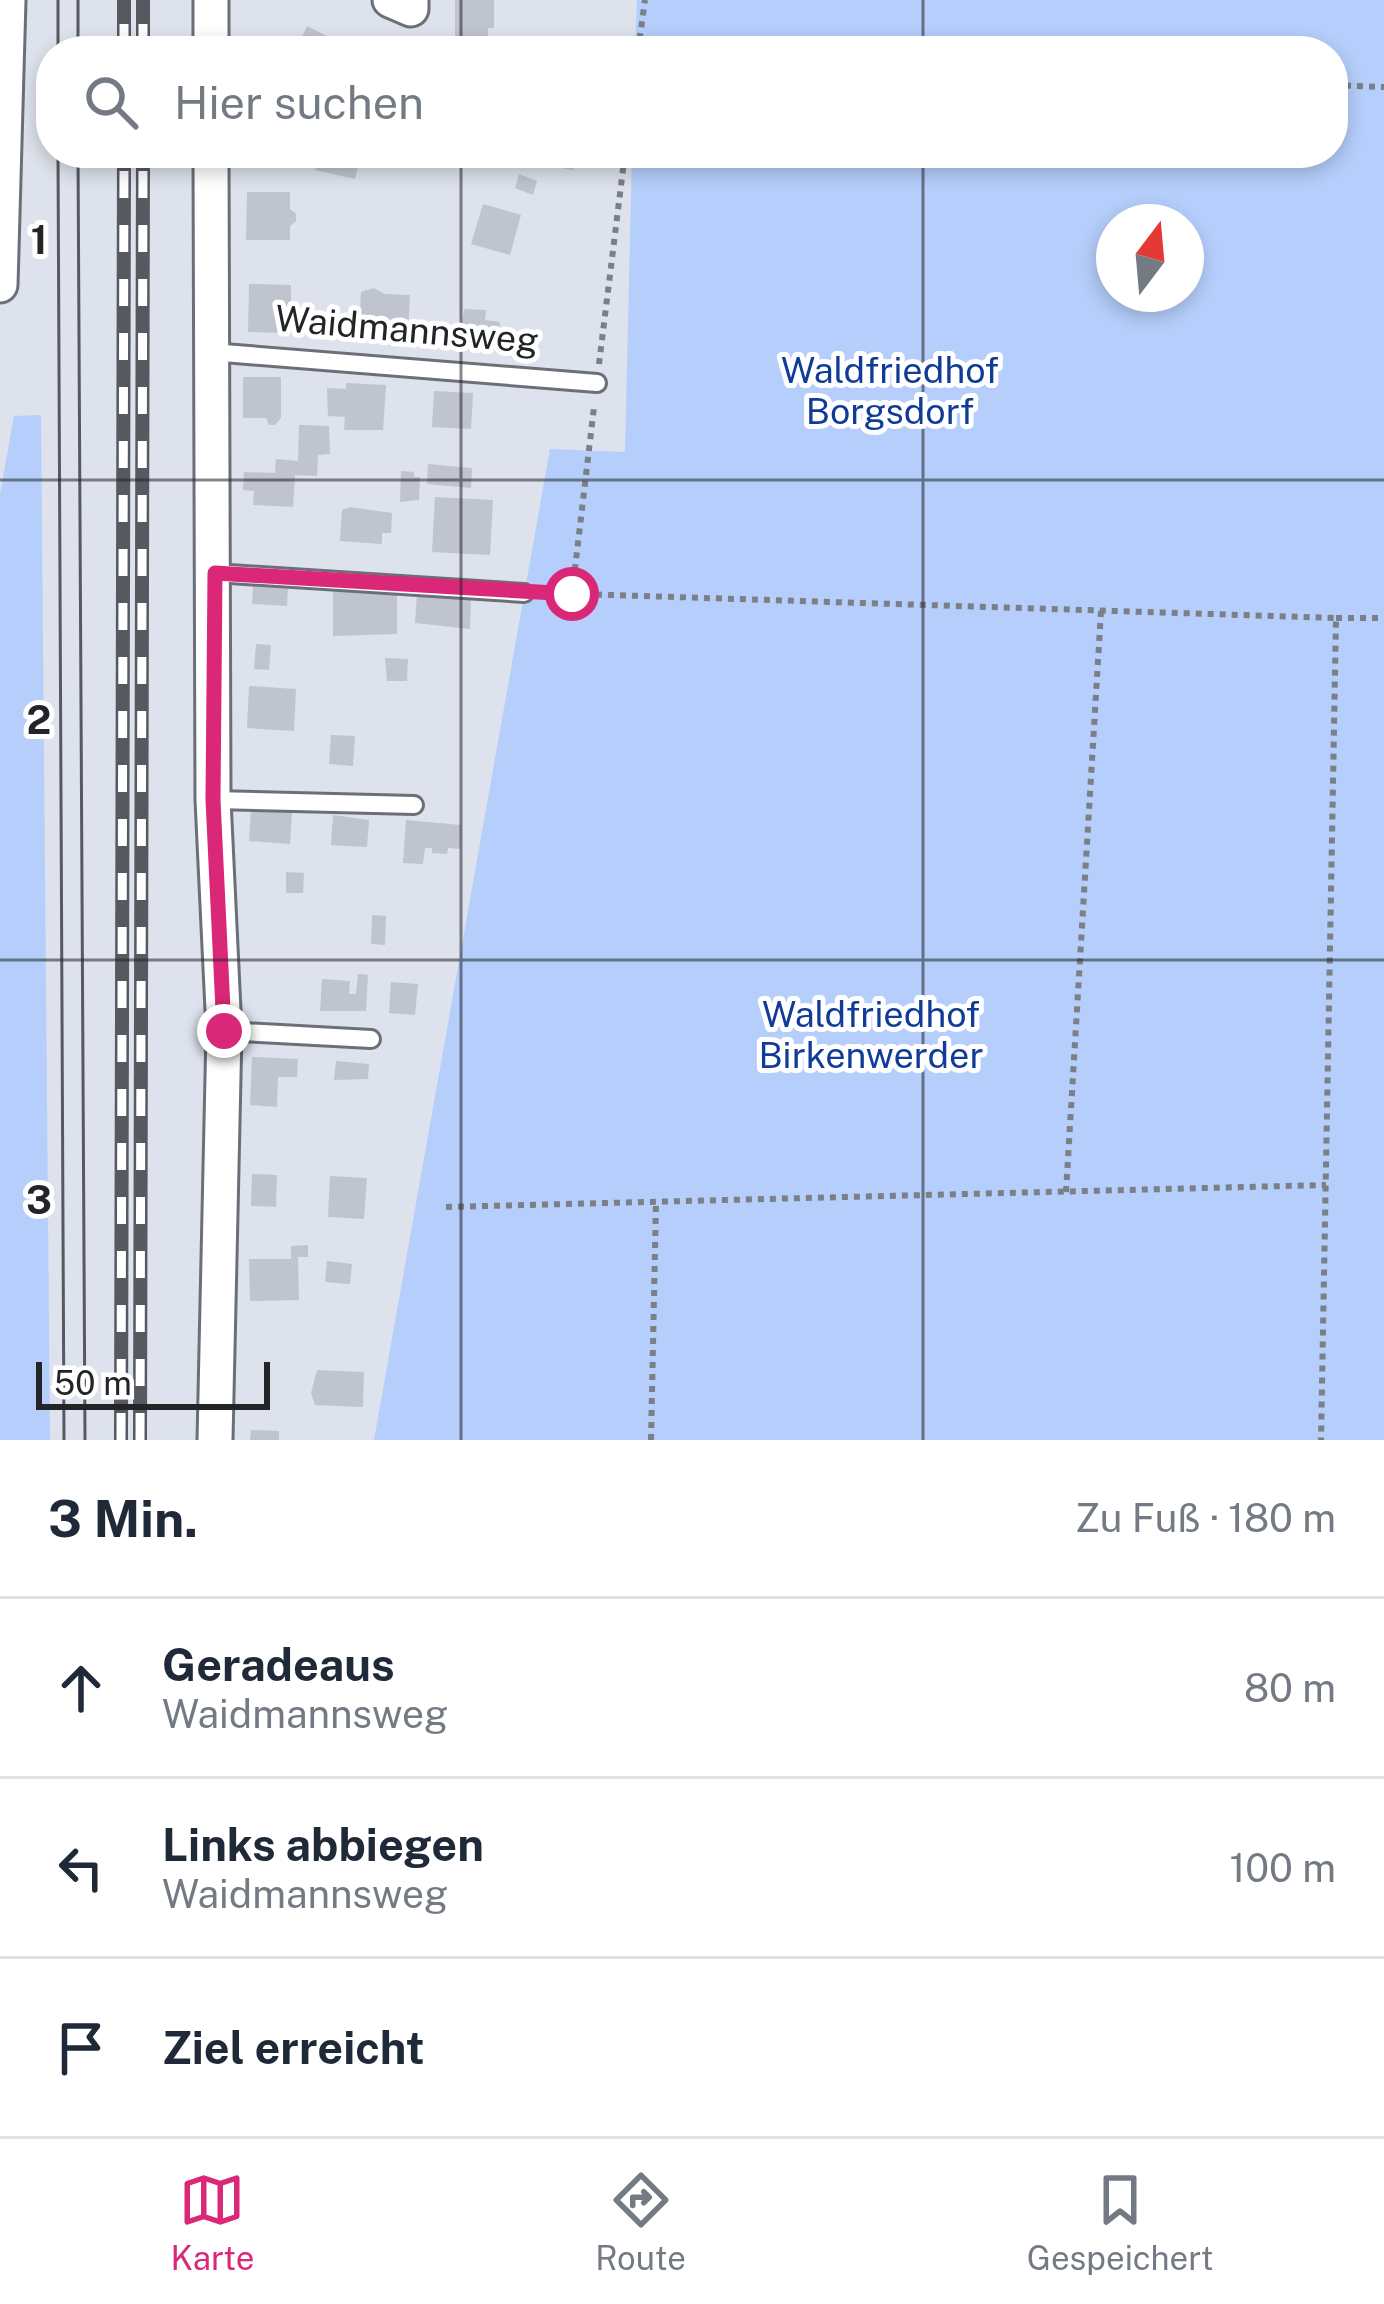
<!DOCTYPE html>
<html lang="de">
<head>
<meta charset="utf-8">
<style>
	body { margin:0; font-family:"Public Sans",sans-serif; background:#f2f2f3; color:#1f2937 }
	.compass { position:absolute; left:1096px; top:204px; width:108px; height:108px; border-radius:50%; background:#fff; box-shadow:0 6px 18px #0003; rotate:16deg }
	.scale { position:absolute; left:36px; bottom:30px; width:234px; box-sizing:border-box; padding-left:12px; border:6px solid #222428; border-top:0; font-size:33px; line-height:42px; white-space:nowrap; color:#222428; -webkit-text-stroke:9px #fff; paint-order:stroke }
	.stop { position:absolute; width:36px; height:36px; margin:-27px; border:9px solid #db2777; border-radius:50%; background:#fff }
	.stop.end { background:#db2777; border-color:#fff; box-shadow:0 3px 12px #0008 }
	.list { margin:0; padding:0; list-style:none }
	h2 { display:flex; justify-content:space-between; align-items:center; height:156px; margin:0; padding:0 48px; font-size:51px }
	h2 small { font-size:39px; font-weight:400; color:#747a83 }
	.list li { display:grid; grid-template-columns:78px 1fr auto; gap:36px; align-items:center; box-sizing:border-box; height:180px; padding:0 48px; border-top:3px solid #e0e1e3 }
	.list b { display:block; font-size:45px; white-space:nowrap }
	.list p { margin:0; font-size:39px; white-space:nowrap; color:#747a83 }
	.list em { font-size:39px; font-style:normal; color:#747a83 }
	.icon { flex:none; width:66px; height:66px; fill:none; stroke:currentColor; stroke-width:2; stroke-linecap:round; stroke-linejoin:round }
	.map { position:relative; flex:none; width:1384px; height:1440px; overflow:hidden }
	.search { position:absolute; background:#fff; box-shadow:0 6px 18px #0003; left:36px; right:36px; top:36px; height:132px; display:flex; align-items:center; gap:30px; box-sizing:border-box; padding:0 42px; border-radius:48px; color:#747a83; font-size:45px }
	.sheet { height:696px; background:#fff }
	nav { display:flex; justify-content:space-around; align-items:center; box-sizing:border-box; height:168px; border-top:3px solid #e0e1e3; background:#fff; font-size:33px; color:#747a83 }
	nav a { display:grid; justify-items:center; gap:6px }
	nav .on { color:#db2777 }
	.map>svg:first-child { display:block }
</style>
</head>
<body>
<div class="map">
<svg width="1384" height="1440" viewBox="0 0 1384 1440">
	<rect width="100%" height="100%" fill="#dde2ec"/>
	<g fill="#b5cefb" fill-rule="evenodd">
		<path d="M637,0h747v1440h-1010l176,-991 75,3 7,-299h701v-102h-698zM1114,222h72v72h-72z"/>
		<polygon points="41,415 50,1440 0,1440 0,494 14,416"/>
	</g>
	<g fill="#bfc4ce">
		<polygon points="455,0 494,0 494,28 488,28 488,47 455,47"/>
		<polygon points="307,26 329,37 322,51 297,48"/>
		<polygon points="319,153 361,153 355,179 315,170"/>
		<polygon points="484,153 523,153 519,165"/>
		<polygon points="554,153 576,153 573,170 552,166"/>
		<polygon points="519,174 537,181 533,195 515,188"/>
		<polygon points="247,192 290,192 290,209 296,214 296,221 290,226 290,240 246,240"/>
		<polygon points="483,204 521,215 510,255 471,244"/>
		<polygon points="249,284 291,285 291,333 248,332"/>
		<polygon points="374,288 385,294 410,295 408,336 359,334 361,292"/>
		<polygon points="464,309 486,310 485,320 500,322 498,344 460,342"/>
		<polygon points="243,377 281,377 281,418 275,425 269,425 266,418 243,418"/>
		<polygon points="346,383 386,385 383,430 344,430 345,417 328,416 327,388 346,389"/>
		<polygon points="434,391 473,393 471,429 432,427"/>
		<polygon points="299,425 329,426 330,454 318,455 317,476 295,475 293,507 253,505 254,491 243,490 244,472 275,473 276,459 298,461"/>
		<polygon points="428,464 472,468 471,488 427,484"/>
		<polygon points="401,471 414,472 414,477 420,477 419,500 400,502"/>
		<polygon points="435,497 493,500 490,555 432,552"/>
		<polygon points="350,507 392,513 391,533 382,533 382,544 340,541 342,510"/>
		<polygon points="253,586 288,588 287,606 252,604"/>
		<polygon points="333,589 397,592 397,634 333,636"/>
		<polygon points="417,593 471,597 470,629 415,623"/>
		<polygon points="256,644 271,645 269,670 254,669"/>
		<polygon points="385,658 408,659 407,681 387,681"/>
		<polygon points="249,686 296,689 294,731 247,728"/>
		<polygon points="331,735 355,736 353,766 329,764"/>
		<polygon points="251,810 292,813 290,844 249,841"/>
		<polygon points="333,815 369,820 367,847 331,845"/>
		<polygon points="406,820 461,825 460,849 448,848 447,854 432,853 432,848 425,848 423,864 403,863"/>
		<polygon points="286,872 304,873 303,893 286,893"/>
		<polygon points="372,915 386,916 385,945 371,944"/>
		<polygon points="358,974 368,975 366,1011 320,1011 322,979 350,981 349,994 356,994"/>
		<polygon points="391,982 418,984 415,1015 389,1013"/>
		<polygon points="252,1057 298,1059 297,1077 278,1077 277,1107 250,1105"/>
		<polygon points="336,1061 369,1064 368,1079 334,1080"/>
		<polygon points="252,1174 277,1175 276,1207 251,1206"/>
		<polygon points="330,1176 367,1178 364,1219 328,1217"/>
		<polygon points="308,1245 308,1257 298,1257 299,1300 250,1301 249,1259 291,1259 291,1246"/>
		<polygon points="327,1261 352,1264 350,1284 325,1282"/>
		<polygon points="317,1370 364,1372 363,1407 315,1405 311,1393"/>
		<polygon points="251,1430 279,1431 279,1440 250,1440"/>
	</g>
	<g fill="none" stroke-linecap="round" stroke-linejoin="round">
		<defs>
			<g id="service">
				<polyline points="211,352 597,383"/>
				<polyline points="215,573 524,593"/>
				<polyline points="213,800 414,805"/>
				<polyline points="224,1031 371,1039"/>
			</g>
			<g id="minor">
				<polyline points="211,0 211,51"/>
				<polyline points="390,0 411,9 411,0"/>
				<polyline points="211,153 213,800 224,1031 215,1440"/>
				<polyline points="0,285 8,0"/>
			</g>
		</defs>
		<use href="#service" stroke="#6a6f78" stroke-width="22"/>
		<use href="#minor" stroke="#6a6f78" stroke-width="39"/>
		<g stroke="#7b7f86" stroke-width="6" stroke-dasharray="6 6" stroke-linecap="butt">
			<polyline points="638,51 645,0"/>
			<polyline points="1333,85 1384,87"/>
			<polyline points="599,364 625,153"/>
			<polyline points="548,593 1336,618 1321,1440"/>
			<polyline points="572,594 594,407"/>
			<polyline points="1336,618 1384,618"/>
			<polyline points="1066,1192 1101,611"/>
			<polyline points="446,1207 1326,1185"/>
			<polyline points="651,1440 656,1202"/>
		</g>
		<use href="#service" stroke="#fff" stroke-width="16"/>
		<use href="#minor" stroke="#fff" stroke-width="33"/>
		<g stroke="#56595f" stroke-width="3">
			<polyline points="78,0 78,51"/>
			<polyline points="58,51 58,0"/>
			<polyline points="58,153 64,1440"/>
			<polyline points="78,153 85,1440"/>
		</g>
		<defs>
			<g id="rail">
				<polyline points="124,51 124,0"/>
				<polyline points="143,51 143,0"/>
				<polyline points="121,1440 124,153"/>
				<polyline points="140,1440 143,153"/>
			</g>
		</defs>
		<use href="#rail" stroke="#56595f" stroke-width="14"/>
		<use href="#rail" stroke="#fff" stroke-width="9" stroke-dasharray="27" stroke-linecap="butt"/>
	</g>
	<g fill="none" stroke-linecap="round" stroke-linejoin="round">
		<polyline stroke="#db2777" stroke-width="15" points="224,1031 213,800 215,573 572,594"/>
	</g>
	<path fill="none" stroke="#222428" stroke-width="3" stroke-opacity="0.55" d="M461,0v51M923,0v51M461,153v1287M923,153v1287M0,480h1384M0,960h1384"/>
	<g text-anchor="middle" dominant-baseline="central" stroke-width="10" stroke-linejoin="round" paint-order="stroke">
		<g font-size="36" fill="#222428" stroke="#fff">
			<text transform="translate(407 329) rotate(5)">Waidmannsweg</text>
		</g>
		<g font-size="36" fill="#103c98" stroke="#fff">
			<text x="890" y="370">Waldfriedhof<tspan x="890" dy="41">Borgsdorf</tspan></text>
			<text x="871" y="1014">Waldfriedhof<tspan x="871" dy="41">Birkenwerder</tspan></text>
		</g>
	</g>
	<g font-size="39" text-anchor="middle" font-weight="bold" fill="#222428" stroke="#fff" stroke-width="10" stroke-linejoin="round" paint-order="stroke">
		<text x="39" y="254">1</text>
		<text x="39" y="734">2</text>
		<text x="39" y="1214">3</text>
	</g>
</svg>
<svg class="compass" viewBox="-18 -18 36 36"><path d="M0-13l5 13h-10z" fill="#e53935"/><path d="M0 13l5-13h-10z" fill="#747a83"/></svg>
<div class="scale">50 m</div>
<div class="stop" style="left:572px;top:594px"></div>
<div class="stop end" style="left:224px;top:1031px"></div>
<div class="search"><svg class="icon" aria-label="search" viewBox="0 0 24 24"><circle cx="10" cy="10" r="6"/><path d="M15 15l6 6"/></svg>Hier suchen</div>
</div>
<section class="sheet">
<h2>3 Min.<small>Zu Fuß · 180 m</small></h2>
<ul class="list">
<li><svg class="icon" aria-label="ahead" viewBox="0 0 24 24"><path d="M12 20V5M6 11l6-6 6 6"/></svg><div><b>Geradeaus</b><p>Waidmannsweg</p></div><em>80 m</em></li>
<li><svg class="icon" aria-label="left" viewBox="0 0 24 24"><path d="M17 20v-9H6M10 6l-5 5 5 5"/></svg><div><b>Links abbiegen</b><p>Waidmannsweg</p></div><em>100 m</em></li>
<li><svg class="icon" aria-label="arrive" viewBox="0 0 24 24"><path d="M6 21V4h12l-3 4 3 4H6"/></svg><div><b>Ziel erreicht</b></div></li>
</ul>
</section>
<nav>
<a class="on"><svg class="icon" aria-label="map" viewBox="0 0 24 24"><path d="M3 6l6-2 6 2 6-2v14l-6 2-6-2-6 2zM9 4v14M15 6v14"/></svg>Karte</a>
<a><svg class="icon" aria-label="directions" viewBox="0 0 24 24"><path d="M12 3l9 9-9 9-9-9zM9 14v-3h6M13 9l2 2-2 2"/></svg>Route</a>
<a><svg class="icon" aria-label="saved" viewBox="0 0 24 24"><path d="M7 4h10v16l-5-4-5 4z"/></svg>Gespeichert</a>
</nav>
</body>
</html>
